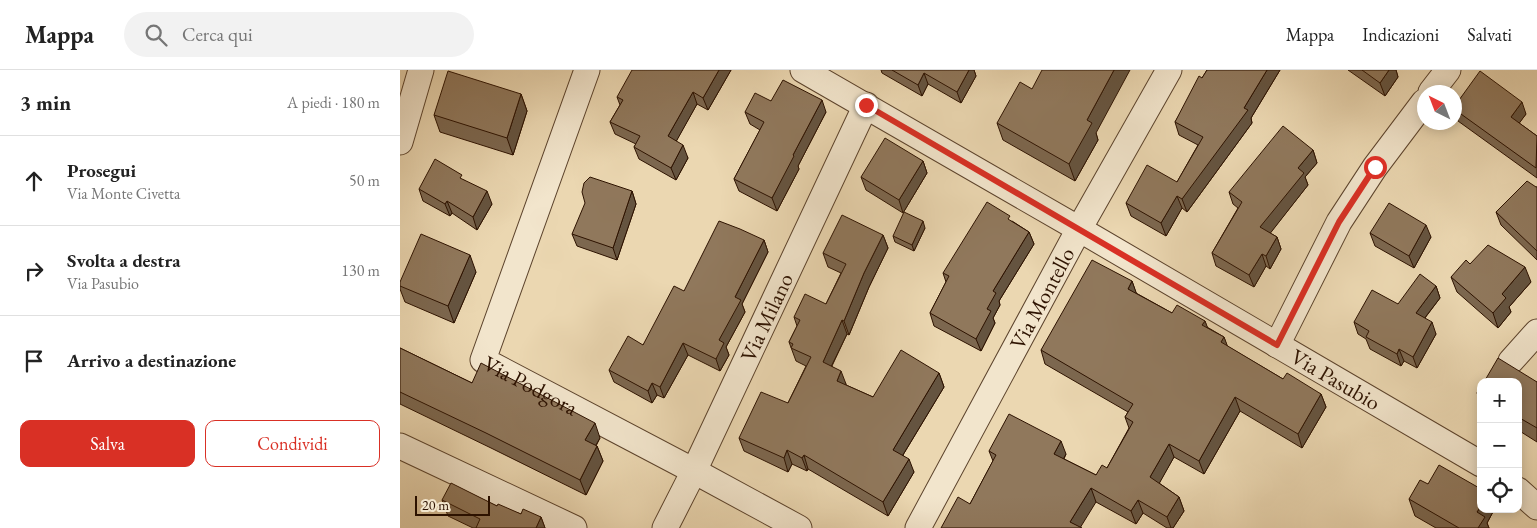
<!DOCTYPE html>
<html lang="it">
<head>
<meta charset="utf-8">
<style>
	body { margin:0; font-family:"EB Garamond",serif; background:#f2f2f2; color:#222 }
	.controls { position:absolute; right:15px; bottom:15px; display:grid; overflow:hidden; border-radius:10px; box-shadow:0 2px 12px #0003 }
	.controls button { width:45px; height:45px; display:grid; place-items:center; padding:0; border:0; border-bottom:1px solid #e0e0e0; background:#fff; color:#222; font:25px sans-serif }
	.compass { position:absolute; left:1017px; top:15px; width:45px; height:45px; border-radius:50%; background:#fff; box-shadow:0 2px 12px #0003; rotate:318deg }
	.scale { position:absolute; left:15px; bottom:12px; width:75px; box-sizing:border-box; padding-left:5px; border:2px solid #2d1200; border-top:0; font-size:14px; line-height:18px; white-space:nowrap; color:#2d1200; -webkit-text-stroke:4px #f2e5cc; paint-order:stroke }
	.stop { position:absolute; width:15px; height:15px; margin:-11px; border:4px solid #d93025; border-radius:50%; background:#fff }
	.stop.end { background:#d93025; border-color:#fff; box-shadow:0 1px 5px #0008 }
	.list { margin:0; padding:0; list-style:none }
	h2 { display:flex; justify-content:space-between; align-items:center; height:65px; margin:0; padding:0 20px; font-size:21px }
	h2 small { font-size:16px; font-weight:400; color:#767676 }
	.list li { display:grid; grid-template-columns:32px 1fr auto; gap:15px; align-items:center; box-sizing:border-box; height:90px; padding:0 20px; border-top:1px solid #e0e0e0 }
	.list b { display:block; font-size:19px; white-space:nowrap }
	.list p { margin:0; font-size:16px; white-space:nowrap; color:#767676 }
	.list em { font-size:16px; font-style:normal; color:#767676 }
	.actions { display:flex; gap:10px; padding:15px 20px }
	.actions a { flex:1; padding:11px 0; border:1px solid #d93025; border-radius:10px; text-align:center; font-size:18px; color:#d93025 }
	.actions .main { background:#d93025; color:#fff }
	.icon { flex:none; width:28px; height:28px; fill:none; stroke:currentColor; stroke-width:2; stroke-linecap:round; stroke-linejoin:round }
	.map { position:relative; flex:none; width:1137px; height:458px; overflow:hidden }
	header { display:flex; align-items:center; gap:30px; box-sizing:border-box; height:70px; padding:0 25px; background:#fff; border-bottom:1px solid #e0e0e0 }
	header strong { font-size:24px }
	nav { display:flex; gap:28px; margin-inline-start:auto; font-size:18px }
	.search { width:350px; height:45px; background:#f2f2f2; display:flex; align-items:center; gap:12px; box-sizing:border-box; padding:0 18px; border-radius:28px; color:#767676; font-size:19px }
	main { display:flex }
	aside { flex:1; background:#fff }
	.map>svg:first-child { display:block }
</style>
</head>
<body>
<header>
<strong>Mappa</strong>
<div class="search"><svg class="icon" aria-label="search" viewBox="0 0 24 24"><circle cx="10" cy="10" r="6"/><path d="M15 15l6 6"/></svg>Cerca qui</div>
<nav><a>Mappa</a><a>Indicazioni</a><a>Salvati</a></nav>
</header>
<main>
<aside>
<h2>3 min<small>A piedi · 180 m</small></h2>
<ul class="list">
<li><svg class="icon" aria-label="ahead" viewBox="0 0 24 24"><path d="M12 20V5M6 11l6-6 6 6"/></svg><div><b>Prosegui</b><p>Via Monte Civetta</p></div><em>50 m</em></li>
<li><svg class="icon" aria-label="right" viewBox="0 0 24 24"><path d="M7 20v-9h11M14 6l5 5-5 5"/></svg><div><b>Svolta a destra</b><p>Via Pasubio</p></div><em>130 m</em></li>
<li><svg class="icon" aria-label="arrive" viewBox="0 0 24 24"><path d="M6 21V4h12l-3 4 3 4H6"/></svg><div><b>Arrivo a destinazione</b></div></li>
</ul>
<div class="actions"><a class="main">Salva</a><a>Condividi</a></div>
</aside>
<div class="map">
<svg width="1137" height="458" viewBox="0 0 1137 458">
	<rect width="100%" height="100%" fill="#ebd7b1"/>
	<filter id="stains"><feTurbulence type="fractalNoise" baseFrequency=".004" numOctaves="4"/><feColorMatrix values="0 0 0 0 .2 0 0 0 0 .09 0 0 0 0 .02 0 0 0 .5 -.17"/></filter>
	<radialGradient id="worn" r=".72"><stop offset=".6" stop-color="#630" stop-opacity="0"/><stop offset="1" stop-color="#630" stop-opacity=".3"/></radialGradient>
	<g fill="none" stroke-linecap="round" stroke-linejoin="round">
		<defs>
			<g id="street">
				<path id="s1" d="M187,0l-104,290 211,111 105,57"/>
				<path id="s2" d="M403,0l276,159 402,235"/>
				<polyline points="1031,22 1048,0"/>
				<polyline points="0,72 21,0"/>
				<polyline points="877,275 939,152 975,97 1024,32"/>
				<polyline points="1111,291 1137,262"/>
				<polyline points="0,376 174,458"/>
				<polyline points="1118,420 1137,437"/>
				<path id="s3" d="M265,458l29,-57 172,-366"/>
				<path id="s4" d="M518,458l161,-299 90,-159"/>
			</g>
		</defs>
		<use href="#street" stroke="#5c432c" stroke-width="27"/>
		<use href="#street" stroke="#f2e5cc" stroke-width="25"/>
	</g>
	<g fill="#7c674f" stroke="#2d1200">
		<polygon points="331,0 308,40 297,34 276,71 288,88 276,110 239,89 234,77 236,74 215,64 210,52 220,35 217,27"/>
		<polygon points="481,0 574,0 576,6 561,33 528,14 522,26 482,3"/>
		<polygon points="807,0 880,0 851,48 852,53 787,142 782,138 766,166 731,146 726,133 777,112 798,75 779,65 775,52"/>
		<polygon points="948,0 996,0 998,7 985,26"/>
		<polygon points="121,24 127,41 113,85 40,62 34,45"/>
		<polygon points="371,31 426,42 398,96 399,99 377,141 339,121 334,109 360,60 350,54 345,42"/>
		<polygon points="1054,37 1126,44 1119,53 1137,66 1137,108 1058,51 1054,41"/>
		<polygon points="597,53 696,63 698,70 675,111 603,70"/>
		<polygon points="913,80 917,93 905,107 908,115 870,163 877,167 881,179 870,199 866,196 854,217 816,196 812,183 838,138 833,134 829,122"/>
		<polygon points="523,91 527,103 503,143 466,120 461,107"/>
		<polygon points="64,110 92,134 77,160 52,143 50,146 23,131 19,119"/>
		<polygon points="1136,117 1137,117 1137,190 1101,155 1096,142"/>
		<polygon points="232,121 236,134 217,190 177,176 172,164"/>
		<polygon points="612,151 629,162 634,174 599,231 600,235 593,248 595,253 581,281 534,256 530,243 546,212 543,203"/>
		<polygon points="525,158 514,181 495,172 493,166"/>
		<polygon points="970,163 1031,167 1014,198 975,176"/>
		<polygon points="483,165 488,178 469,217 449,265 447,264 432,296 446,314 446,315 473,327 539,303 544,317 503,385 514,402 488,446 408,399 407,401 392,394 388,402 344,381 339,368 388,333 406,296 396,291 389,272 397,256 394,247 426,234 441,203 428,197 423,183"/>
		<polygon points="364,170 368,182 342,234 345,242 326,277 329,285 320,301 288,285 264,328 257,325 252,333 214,312 209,300 243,275 284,221"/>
		<polygon points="1070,194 1131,212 1109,237 1111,242 1098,258 1057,222 1051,207"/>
		<polygon points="76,202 54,253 5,232 0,219 0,212"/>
		<polygon points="732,211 736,223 772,243 805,251 807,257 824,267 827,276 883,309 921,324 926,337 902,378 840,341 804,404 774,387 759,413 779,427 784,441 773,458 767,458 743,443 736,454 696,432 570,434 593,391 589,381 666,384 664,389 696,405 707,398 729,358 725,347 728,342 645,294 641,280"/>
		<polygon points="1036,216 1040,228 1025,248 1036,264 1017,298 1004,291 1001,296 970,279 966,269 958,264 954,252 998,234"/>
		<polygon points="0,278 72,313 200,368 196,376 197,376 203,391 186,425 91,378 0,334"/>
		<polygon points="1118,312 1137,312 1137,372 1118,360"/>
		<polygon points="1081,317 1081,332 1077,323"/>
		<polygon points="1028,414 1094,440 1087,453 1089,458 1036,458 1015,446 1009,429"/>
		<polygon points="42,430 97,436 121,444 141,447 145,458 73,458 48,446"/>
	</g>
	<g fill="#655440" stroke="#2d1200">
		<polygon points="319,0 331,0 308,40 303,28"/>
		<polygon points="569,0 574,0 576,6 561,33 557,22"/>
		<polygon points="714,0 730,0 696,63 698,70 675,111 669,94 687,50"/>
		<polygon points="867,0 880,0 851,48 852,53 787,142 782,129 844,38"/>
		<polygon points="989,0 996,0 998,7 985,26 980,13"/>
		<polygon points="524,3 528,14 522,26 518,15"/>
		<polygon points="293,22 297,34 272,79 268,66"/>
		<polygon points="121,24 127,41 113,85 107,68"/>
		<polygon points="422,30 426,42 398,96 399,99 377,141 372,128 393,85"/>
		<polygon points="1122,32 1126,44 1115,59 1111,47"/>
		<polygon points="283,75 288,88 276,110 271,98"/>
		<polygon points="913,80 917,93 905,107 908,115 865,170 860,157 898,98"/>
		<polygon points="523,91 527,103 503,143 499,130"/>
		<polygon points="87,121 92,134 77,160 73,147"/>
		<polygon points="232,121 236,134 217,190 213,178"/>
		<polygon points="777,126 782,138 766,166 761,153"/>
		<polygon points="47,131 52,143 50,146 45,134"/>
		<polygon points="523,151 525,158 514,181 512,175"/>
		<polygon points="1026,155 1031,167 1014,198 1009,186"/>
		<polygon points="629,162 634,174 599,231 600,235 593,248 595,253 581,281 576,269 593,221"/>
		<polygon points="483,165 488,178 469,217 449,265 444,251 464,203"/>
		<polygon points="877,167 881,179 870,199 866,186"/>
		<polygon points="364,170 368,182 342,234 345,242 326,277 329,285 320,301 316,289 319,270 335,227"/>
		<polygon points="862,184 866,196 854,217 849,205"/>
		<polygon points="70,185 76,202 54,253 48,236"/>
		<polygon points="1125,197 1131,212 1109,237 1111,242 1098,258 1093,243 1102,224"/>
		<polygon points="732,211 737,225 728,219"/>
		<polygon points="1036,216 1040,228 1020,254 1016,243"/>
		<polygon points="442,250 447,264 427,305 423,292"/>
		<polygon points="805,251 810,264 802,255"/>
		<polygon points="1032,252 1036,264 1017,298 1013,287"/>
		<polygon points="824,267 829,280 821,272"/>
		<polygon points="283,273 288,285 264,328 260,317"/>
		<polygon points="999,279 1004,291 1001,296 997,284"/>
		<polygon points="441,301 446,314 441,324 437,311"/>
		<polygon points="539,303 544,317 498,393 493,380"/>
		<polygon points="252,313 257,325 252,333 248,321"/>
		<polygon points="921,324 926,337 902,378 898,364"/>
		<polygon points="835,327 840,341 804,404 799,391"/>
		<polygon points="195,353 200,368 190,385 185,370"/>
		<polygon points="661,371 666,384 659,397 654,384"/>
		<polygon points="769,374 774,387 755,421 750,407"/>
		<polygon points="197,376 203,391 186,425 180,410"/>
		<polygon points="387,380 392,394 388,402 384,388"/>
		<polygon points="404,385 408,399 407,401 402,388"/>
		<polygon points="509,389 514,402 488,446 483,432"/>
		<polygon points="691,418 696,432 680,458 670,452"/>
		<polygon points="779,427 784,441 773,458 771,458 767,447"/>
		<polygon points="738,430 743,443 736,454 731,441"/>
		<polygon points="1081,436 1081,439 1094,439 1094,440 1087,453 1089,458 1078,458 1077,442"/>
		<polygon points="141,447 145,458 136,458"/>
	</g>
	<g fill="#90785c" stroke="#2d1200">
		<polygon points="232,0 319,0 303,28 293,22 268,66 283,75 271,98 234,77 240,66 210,52 223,30 217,27"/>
		<polygon points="492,0 569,0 557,22 524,3 518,15"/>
		<polygon points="642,0 714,0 687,50 692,53 669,94 597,53 620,12 632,19"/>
		<polygon points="807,0 867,0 844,38 848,40 782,129 777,126 761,153 726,133 747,95 777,112 803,67 775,52 799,6 802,8"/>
		<polygon points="962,0 989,0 980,13"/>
		<polygon points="48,1 121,24 107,68 34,45"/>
		<polygon points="1080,1 1122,32 1111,47 1137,66 1136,98 1054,39 1054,37"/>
		<polygon points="383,10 422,30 393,85 394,86 372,128 334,109 364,52 345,42 355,23 371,31"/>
		<polygon points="883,56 913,80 898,98 904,103 860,157 877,167 866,186 862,184 849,205 812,183 842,132 829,122"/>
		<polygon points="485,68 523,91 499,130 461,107"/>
		<polygon points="35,89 62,105 60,108 87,121 73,147 47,131 45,134 19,119"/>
		<polygon points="190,107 232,121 213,178 172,164 185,133 182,122 184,113"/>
		<polygon points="1127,111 1136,117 1137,117 1137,181 1096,142"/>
		<polygon points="587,132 610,146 608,149 629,162 593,221 596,223 587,239 591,241 576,269 530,243 549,206 543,203"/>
		<polygon points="989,133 1026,155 1009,186 970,163"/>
		<polygon points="504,142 523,151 512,175 493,166"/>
		<polygon points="442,145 483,165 464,203 444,251 442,250 423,292 441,301 437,311 473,327 501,280 539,303 493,380 509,389 483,432 404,385 402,388 387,380 384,388 339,368 361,322 388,333 411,287 391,278 393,274 389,272 400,250 394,247 405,224 426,234 446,194 423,183"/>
		<polygon points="319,151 340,159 364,170 335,227 341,230 319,270 324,273 316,289 283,273 260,317 252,313 248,321 209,300 228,266 243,275 274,216 284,221"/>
		<polygon points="21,164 70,185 48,236 0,216 0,212"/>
		<polygon points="1088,175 1125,197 1102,224 1106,228 1093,243 1051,207 1066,190 1070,194"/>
		<polygon points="692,190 732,211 728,219 772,243 777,235 805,251 802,255 824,267 821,272 883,309 887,303 921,324 898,364 835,327 799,391 769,374 750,407 779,427 767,447 738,430 731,441 691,418 670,452 682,458 541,458 558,427 570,434 596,385 589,381 609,344 661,371 654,384 696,405 702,395 707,398 733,352 725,347 733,334 641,280"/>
		<polygon points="1020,204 1036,216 1016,243 1032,252 1013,287 999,279 997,284 966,267 969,261 954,252 972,220 998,234"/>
		<polygon points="0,278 72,313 81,293 195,353 185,370 197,376 180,410 86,363 0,322"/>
		<polygon points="1098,288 1137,312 1137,358 1118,347 1118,312 1084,312"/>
		<polygon points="1081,317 1081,325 1077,323"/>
		<polygon points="1039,395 1081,419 1081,436 1077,442 1085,447 1078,458 1059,458 1009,429 1020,410 1028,414"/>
		<polygon points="51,413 97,436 98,434 121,444 123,439 141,447 136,458 76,458 80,449 42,430"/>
	</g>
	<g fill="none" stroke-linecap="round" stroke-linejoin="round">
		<polyline stroke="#d93025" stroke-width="6" points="466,35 877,275 939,152 975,97"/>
	</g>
	<g text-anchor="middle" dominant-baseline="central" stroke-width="4.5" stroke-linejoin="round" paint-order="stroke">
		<g font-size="22" fill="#2d1200" stroke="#f2e5cc">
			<text stroke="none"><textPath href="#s4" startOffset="261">Via Montello</textPath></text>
			<text stroke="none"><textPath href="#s3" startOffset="234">Via Milano</textPath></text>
			<text stroke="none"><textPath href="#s2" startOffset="616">Via Pasubio</textPath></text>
			<text stroke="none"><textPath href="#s1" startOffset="362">Via Podgora</textPath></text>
		</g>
	</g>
	<rect width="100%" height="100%" filter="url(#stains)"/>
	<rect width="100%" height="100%" fill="url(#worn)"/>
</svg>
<div class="controls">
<button>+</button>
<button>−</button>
<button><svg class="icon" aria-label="locate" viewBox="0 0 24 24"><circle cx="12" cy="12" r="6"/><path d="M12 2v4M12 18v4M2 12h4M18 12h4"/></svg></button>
</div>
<svg class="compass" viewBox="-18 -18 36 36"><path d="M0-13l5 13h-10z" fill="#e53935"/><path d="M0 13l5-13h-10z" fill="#767676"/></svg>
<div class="scale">20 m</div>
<div class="stop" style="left:975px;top:97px"></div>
<div class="stop end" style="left:466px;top:35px"></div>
</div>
</main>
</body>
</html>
